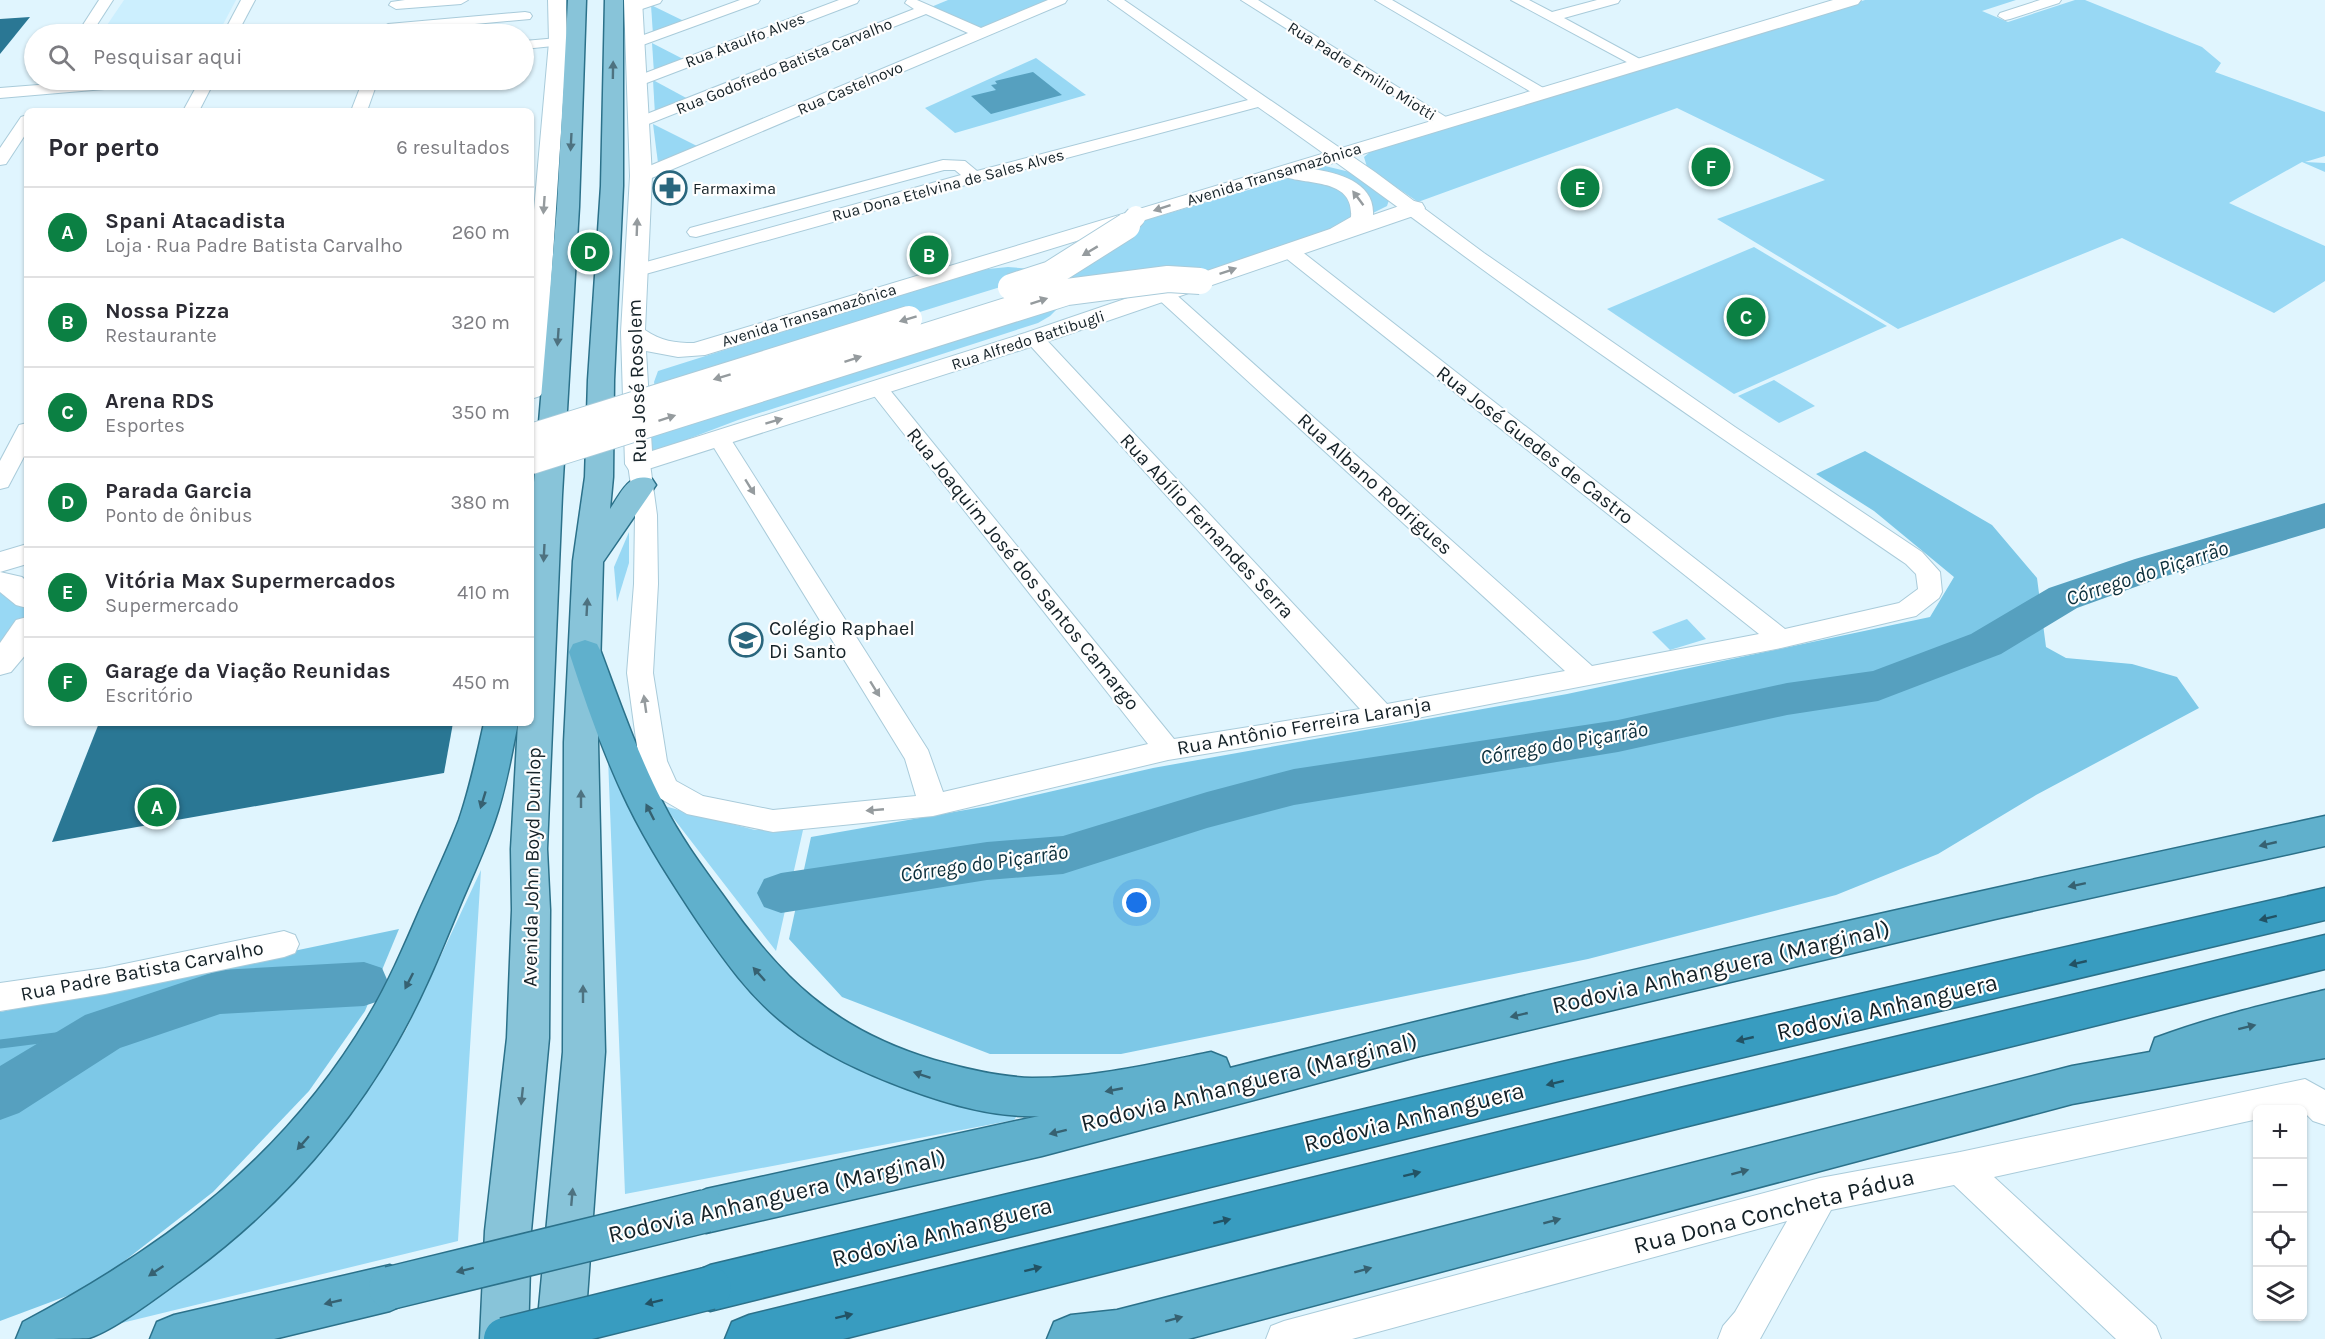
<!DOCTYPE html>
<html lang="pt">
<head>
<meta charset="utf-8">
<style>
	body { margin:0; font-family:Karla,sans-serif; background:#f2f2f3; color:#2b2b33 }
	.controls { position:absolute; right:18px; bottom:18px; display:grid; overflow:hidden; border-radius:9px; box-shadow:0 2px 4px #0004 }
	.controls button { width:54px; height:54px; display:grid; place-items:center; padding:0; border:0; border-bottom:2px solid #e1e1e2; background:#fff; color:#2b2b33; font:30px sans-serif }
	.you { position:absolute; left:1137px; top:903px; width:21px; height:21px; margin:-15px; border:4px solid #fff; border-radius:50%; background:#1a73e8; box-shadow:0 0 0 9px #1a73e833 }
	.badge { display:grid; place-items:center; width:39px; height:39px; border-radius:50%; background:#0b8043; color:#fff; font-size:20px; font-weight:700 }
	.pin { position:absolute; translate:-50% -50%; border:3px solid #fff; box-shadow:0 2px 6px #0006 }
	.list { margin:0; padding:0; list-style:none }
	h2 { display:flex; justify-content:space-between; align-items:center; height:78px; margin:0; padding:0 24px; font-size:26px }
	h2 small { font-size:20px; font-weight:400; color:#7c7c81 }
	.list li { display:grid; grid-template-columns:39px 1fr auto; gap:18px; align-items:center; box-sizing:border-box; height:90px; padding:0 24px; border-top:2px solid #e1e1e2 }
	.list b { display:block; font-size:22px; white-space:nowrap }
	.list p { margin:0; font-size:20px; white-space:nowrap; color:#7c7c81 }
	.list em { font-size:20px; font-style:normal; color:#7c7c81 }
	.icon { flex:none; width:33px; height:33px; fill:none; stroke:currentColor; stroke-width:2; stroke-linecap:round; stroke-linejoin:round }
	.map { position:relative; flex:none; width:2325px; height:1339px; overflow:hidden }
	.search { position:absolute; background:#fff; box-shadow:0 2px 4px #0004; left:24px; top:24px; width:510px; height:66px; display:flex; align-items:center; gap:15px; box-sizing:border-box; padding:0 21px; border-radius:33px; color:#7c7c81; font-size:22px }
	.panel { position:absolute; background:#fff; box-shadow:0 2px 4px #0004; left:24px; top:108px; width:510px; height:618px; border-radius:9px }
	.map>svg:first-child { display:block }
</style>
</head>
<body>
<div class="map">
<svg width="2325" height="1339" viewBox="0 0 2325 1339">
	<rect width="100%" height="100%" fill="#e0f5fe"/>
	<polygon fill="#cceffe" points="124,0 236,0 218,34 101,34"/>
	<g fill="#98d8f4">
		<polygon points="948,0 1052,0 984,29 931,7"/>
		<polygon points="1865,0 2016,0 1982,11 2008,22 2075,0 2085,0 2202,47 2221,63 2215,72 2325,112 2325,156 2305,162 2325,163 2325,172 2302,162 2229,203 2325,246 2325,281 2274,313 2122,238 1898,329 1717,219 1825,180 1677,108 1418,202 1367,167 1364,157 1370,152"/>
		<polygon points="651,5 686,22 653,35"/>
		<polygon points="652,43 685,60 654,73"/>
		<polygon points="1036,58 1086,95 955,133 925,108"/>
		<polygon points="653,80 690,100 655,115"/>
		<polygon points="653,124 697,146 658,163"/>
		<polygon points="1325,166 1350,172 1389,200 1387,206 1369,215 1366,200 1306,171"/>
		<polygon points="1296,176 1343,187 1356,220 1197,278 1083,287 1065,270 1139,222"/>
		<polygon points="1754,247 1887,326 1734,394 1607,309"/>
		<polygon points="1008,267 1032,269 1042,274 656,394 654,382 658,371 978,270"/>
		<polygon points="1060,306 1050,316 1038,323 738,420 646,455 649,426"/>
		<polygon points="1774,380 1815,406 1779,423 1738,396"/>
		<polygon points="629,532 629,563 617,602 614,567"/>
		<polygon points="0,576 27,577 27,647 0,662"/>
		<polygon points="1687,619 1706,639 1670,650 1652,632"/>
		<polygon points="608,758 758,987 1019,1113 1014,1120 625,1194"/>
		<polygon points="664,806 755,830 803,830 776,951"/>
		<polygon points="481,870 458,1241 97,1329 366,1090 406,1030"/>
	</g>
	<g fill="#7dc8e7">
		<polygon points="1865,451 1992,525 2037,578 2046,647 2066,658 2132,664 2177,677 2199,708 2036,795 1938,854 1836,895 1588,959 1121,1054 990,1054 842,997 789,939 811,837 988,806 1153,768 1567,694 1930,617 1954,577 1874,511 1816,474"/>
		<polygon points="399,929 365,1011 309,1091 213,1192 91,1287 0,1321 0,1012"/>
	</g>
	<polygon fill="#56a0bf" points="1033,72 1062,95 991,114 971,96 996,90 991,85 997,84 995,81"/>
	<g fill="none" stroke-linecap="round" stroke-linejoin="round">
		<polyline stroke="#56a0bf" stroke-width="9" points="0,1044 103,1031"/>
		<g fill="#56a0bf" fill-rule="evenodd">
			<polygon points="2325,503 2325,528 2163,577 2077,608 2001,654 1878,701 1787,715 1618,752 1294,805 1207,828 1063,874 987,880 781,913 764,907 757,893 764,879 781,873 987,842 1063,836 1207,792 1294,769 1618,720 1787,683 1873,671 1971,634 2049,588 2135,559"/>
			<polygon points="364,962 382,968 389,984 382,1000 364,1006 220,1014 120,1048 19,1113 0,1120 0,1066 85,1015 220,970"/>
		</g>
	</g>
	<g fill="#2a7794">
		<polygon points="30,17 0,54 0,19"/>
		<polygon points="99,723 453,723 444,773 52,842"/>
	</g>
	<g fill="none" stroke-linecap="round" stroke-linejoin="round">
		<defs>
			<g id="minor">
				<polygon points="99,0 113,0 91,34 77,34"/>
				<polygon points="241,0 255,0 237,34 223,34"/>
				<polygon points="405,0 468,0 461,4 396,9 389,5 391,2"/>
				<polygon points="642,0 662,0 660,3 633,12 626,8"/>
				<polygon points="740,0 760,0 758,3 640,46 630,46 628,43 630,40"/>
				<polygon points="839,0 859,0 857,3 644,84 632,84 630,81 632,78"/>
				<polygon points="907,0 917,0 981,28 1048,0 1067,0 1065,3 647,180 635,180 632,176 635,172 968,33 926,14 646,125 640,127 632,122 634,119 914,9 905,3"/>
				<path d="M1108,0h16l251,172 109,81 251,174 187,125 18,20 2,20 -3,6 -23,18 -9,2 -126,30 -400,77 -213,35 -235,56 -160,16 -86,-18 -31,-18 -17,-35 -12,-88 7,-89 1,-69 -7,-51 3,-5 8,-2 8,2 3,5 7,51 1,69 -5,89 14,88 9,20 27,15 70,14 143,-14 -11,-37 -197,-321 3,-5 8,-2 8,2 3,5 198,312 15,42 205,-48 -277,-352 -3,-4 3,-4 7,-2 7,2 289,355 186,-30 -333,-367 -3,-4 3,-4h14l346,370 178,-33 -408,-373 -3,-4 3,-4h14l421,376 167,-32 -477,-379 -2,-4 2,-4h14l489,382 114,-26 19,-14 -2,-15 -10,-10c-146,-100 -293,-199 -435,-303 -71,-52 -141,-104 -213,-154l-278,74 -338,94h-14l-2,-4 2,-4 333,-92 -6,-5h-11l-248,67 -6,-1 -3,-4 3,-4 253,-68 22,1 12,10 271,-71z"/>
				<polygon points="1241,0 1258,0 1454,122 1446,127 1440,125"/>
				<polygon points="1375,0 1392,0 1552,93 1550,96 1538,96"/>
				<polygon points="1511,0 1529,0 1552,12 1597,0 1620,0 1618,3 1564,18 1649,64 1646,67 1636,67"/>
				<polygon points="2040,0 2061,0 2059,3 2010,19 2005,20 1998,16 2000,13"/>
				<polygon points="525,12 530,13 532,16 530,19 388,32 381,28 388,24"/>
				<polygon points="558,38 563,39 565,42 563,45 524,49 524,41"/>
				<polygon points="102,80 159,80 151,85 0,98 0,88"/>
				<polygon points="200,80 215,80 199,111 183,111"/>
				<polygon points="363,80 378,80 367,111 351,111"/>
				<polygon points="27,115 27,132 6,164 0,165 0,148 21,117"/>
				<polygon points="27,423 27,451 8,487 0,489 0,461 19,425"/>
				<polygon points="284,931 295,935 299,944 295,953 284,957 105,994 0,1011 0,983 105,968"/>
				<polygon points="2305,1079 2325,1090 2325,1125 2313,1121 2302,1110 2258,1110 2258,1119 1994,1177 2156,1326 2161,1339 2116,1339 1954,1185 1831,1210 1760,1339 1718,1339 1723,1326 1735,1312 1787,1221 1352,1339 1266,1339 1271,1326 1284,1321 1820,1178 1960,1152"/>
			</g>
			<g id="tertiary">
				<polygon points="548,0 566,0 567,42 544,391 540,396 531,399 531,244 549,42"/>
				<path d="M624,0h18l10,176 -7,154c16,11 30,13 49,13l1139,-343h28l-3,4 -545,165c25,4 62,13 60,46l41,-14 8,2 3,5 -3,5 -379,130 -404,129 -10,-2 -4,-6 -4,-132 9,-156zM1285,177c25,8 69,2 66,40l-21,12 -305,104 -373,118 -6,-100 32,6 27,-2z"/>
				<polygon points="27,544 27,564 0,572 0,552"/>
				<polygon points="0,572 22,577 27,582 27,608 16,605 0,592"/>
				<polygon points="27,617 27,653 11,672 0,675 0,643 16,620"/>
			</g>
			<g id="primary">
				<polygon points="568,0 586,0 579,207 562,495 547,849 550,910 549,1038 531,1231 528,1339 480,1339 485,1231 507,1038 512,910 511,849 518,723 531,723 531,518 557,207"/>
				<path d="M605,0h18v186l-9,194 -1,97 -3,32c12,-17 18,-37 42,-30l4,6 -53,77 -5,180 7,310 -21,287h-48l27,-287 1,-310 9,-181 12,-84 3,-97 13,-194z"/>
			</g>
			<g id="trunk">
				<path d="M585,640l12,4 4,8c19,51 37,103 62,151 16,32 38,62 59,91 60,85 110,135 212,166 32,9 65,17 98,18 60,0 120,-14 179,-26l15,6 4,10c363,-92 729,-173 1095,-252v30l-330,73 -575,137 -378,100 -336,77 -16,-7 -6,-15 6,-15 16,-7 333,-73c-45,2 -91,-12 -132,-27 -43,-16 -85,-35 -121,-64 -36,-28 -62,-65 -88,-103 -25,-38 -50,-76 -70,-117 -24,-49 -42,-101 -59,-153l4,-8z"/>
				<path d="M484,723h34c-7,33 -12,66 -23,97 -10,30 -24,59 -36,88 -19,46 -38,93 -63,136 -54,94 -127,173 -215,236 -23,17 -67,50 -92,58 -14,1 -56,1 -73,1l7,-17c142,-75 262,-165 345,-305 21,-35 37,-73 53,-110 13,-29 27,-58 38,-87 11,-32 18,-65 25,-97z"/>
				<path d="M2325,990v68l-253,46 -884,235h-141l7,-17 17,-7 46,-5 955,-244 78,-14 5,-14c56,-21 113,-34 170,-48z"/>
				<polygon points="390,1265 406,1272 413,1288 406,1304 390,1311 274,1339 150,1339 157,1322 174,1315"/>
			</g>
			<g id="motorway">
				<polygon points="2325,888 2325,920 1562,1100 710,1311 694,1304 687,1288 694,1272 710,1265 1562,1062"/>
				<polygon points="2325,935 2325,969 1680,1128 843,1339 725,1339 732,1322 749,1315 1680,1088"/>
			</g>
		</defs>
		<use href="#minor" stroke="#a9cbda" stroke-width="2"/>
		<use href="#tertiary" stroke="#a9cbda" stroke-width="2"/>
		<use href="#primary" stroke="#2b718a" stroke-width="3"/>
		<use href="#trunk" stroke="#2b718a" stroke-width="3"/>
		<use href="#motorway" stroke="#2b718a" stroke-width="3"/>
		<use href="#minor" fill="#fff" fill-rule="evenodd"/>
		<use href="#tertiary" fill="#fff" fill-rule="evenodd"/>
		<use href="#primary" fill="#88c4d9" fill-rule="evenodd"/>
		<use href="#trunk" fill="#60b0cc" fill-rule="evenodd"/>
		<use href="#motorway" fill="#389cc0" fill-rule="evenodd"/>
		<defs>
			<polyline id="tertiary-bridge-far1" points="1125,228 1136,216"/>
			<g id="tertiary-bridge">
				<polyline points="1011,287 1051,274 1127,226"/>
				<polyline points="531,437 909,319"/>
				<polyline points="531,461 1067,292 1168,279 1200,281"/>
			</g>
			<polyline id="trunk-bridge" points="390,1288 706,1211"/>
			<polyline id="motorway-bridge" points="505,1339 710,1288"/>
		</defs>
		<use href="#tertiary-bridge-far1" stroke="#a9cbda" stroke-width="22" stroke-linecap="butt"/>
		<use href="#tertiary-bridge" stroke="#a9cbda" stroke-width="28" stroke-linecap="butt"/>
		<use href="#trunk-bridge" stroke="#2b718a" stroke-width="45" stroke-linecap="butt"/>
		<use href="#motorway-bridge" stroke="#2b718a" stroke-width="45" stroke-linecap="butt"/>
		<use href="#tertiary-bridge-far1" stroke="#fff" stroke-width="20"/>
		<use href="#tertiary-bridge" stroke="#fff" stroke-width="26"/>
		<use href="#trunk-bridge" stroke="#60b0cc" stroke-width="42"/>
		<use href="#motorway-bridge" stroke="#389cc0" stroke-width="42"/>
	</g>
	<defs><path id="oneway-solid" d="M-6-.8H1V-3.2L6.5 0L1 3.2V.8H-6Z" transform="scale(1.5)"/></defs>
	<g fill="#4e7280">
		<use href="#oneway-solid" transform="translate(613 70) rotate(-89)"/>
		<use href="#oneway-solid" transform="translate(571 142) rotate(93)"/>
		<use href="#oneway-solid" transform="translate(558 337) rotate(94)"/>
		<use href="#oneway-solid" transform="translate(544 553) rotate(93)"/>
		<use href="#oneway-solid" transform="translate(587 607) rotate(-87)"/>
		<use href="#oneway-solid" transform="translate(581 799) rotate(-90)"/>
		<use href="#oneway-solid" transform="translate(583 994) rotate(-90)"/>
		<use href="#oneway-solid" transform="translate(522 1096) rotate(96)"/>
		<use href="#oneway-solid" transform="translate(572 1197) rotate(-85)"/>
	</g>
	<g fill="#959b9e">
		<use href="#oneway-solid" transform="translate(1358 198) rotate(-127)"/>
		<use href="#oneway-solid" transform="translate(544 205) rotate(94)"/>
		<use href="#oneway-solid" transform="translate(1162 208) rotate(162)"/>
		<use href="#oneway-solid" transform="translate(637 227) rotate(-88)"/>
		<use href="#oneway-solid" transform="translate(1090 251) rotate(149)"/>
		<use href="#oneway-solid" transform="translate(1228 271) rotate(-19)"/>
		<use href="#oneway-solid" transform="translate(1039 301) rotate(-18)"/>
		<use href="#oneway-solid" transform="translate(908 319) rotate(163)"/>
		<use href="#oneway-solid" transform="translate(853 359) rotate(-18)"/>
		<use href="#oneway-solid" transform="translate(722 377) rotate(163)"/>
		<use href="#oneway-solid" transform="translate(667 418) rotate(-18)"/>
		<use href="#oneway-solid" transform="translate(774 421) rotate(-17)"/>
		<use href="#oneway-solid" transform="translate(750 487) rotate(58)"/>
		<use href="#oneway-solid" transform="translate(875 689) rotate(58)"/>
		<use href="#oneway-solid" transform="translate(645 704) rotate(-98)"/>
		<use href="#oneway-solid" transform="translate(875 810) rotate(175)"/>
	</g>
	<g fill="#366171">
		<use href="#oneway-solid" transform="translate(483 800) rotate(107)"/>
		<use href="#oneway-solid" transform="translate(650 812) rotate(-117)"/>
		<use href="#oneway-solid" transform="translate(2268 844) rotate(167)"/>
		<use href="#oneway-solid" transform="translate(2077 885) rotate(168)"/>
		<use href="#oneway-solid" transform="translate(759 974) rotate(-132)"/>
		<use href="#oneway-solid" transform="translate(409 981) rotate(117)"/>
		<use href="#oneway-solid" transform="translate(1519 1015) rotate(167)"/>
		<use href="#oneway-solid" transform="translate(2247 1027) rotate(-14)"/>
		<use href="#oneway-solid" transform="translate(922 1075) rotate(-161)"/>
		<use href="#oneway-solid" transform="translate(1114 1090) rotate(169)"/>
		<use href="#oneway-solid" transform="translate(1058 1132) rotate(166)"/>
		<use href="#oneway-solid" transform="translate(303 1143) rotate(131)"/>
		<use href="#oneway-solid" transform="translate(1740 1172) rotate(-15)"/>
		<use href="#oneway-solid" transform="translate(1552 1221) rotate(-15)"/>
		<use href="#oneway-solid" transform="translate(465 1270) rotate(166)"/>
		<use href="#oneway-solid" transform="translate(1363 1270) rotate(-15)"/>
		<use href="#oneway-solid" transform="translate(156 1271) rotate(146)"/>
		<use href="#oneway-solid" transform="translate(333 1302) rotate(167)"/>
		<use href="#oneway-solid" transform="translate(1174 1319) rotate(-15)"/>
	</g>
	<g fill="#225264">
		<use href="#oneway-solid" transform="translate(2268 918) rotate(166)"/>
		<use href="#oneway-solid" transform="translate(2078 963) rotate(167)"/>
		<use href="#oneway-solid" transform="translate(1745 1039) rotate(167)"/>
		<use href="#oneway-solid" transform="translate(1555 1083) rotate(166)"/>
		<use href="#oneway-solid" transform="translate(1412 1174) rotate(-14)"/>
		<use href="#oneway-solid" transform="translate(1222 1221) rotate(-14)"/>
		<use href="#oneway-solid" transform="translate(1033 1269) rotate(-14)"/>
		<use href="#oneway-solid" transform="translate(654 1302) rotate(166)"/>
		<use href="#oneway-solid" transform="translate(844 1316) rotate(-14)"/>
	</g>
	<defs>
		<symbol id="pharmacy-ring" viewBox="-11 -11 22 22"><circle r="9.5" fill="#fefefe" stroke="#29667d" stroke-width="1.5"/><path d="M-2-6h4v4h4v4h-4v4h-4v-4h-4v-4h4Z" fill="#29667d"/></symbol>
		<symbol id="school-ring" viewBox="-11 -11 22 22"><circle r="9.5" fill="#fefefe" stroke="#29667d" stroke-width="1.5"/><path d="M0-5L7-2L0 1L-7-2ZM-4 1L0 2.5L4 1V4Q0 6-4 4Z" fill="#29667d"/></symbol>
	</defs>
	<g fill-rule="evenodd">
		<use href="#pharmacy-ring" x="651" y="169" width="38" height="38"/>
		<use href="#school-ring" x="727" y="621" width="38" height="38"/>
	</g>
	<g text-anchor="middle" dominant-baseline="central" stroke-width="4.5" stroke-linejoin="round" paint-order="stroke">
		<g font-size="16" fill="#142127" stroke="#fefefe">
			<text transform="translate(745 40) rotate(-21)">Rua Ataulfo Alves</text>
			<text transform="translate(784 66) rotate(-22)">Rua Godofredo Batista Carvalho</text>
			<text transform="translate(1362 71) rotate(32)">Rua Padre Emilio Miotti</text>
			<text transform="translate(850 88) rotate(-23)">Rua Castelnovo</text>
			<text transform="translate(1274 174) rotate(-17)">Avenida Transamazônica</text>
			<text transform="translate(948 185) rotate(-15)">Rua Dona Etelvina de Sales Alves</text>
			<text transform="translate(809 315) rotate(-17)">Avenida Transamazônica</text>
			<text transform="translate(1028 340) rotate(-18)">Rua Alfredo Battibugli</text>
		</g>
		<g font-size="16" fill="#142127" stroke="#fefefe" text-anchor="start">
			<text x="693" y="188">Farmaxima</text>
		</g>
		<g font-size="20" fill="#142127" stroke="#fefefe">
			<text transform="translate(637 381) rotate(-92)">Rua José Rosolem</text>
			<text transform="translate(1535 445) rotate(38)">Rua José Guedes de Castro</text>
			<text transform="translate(1375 484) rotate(42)">Rua Albano Rodrigues</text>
			<text transform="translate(1207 526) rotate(47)">Rua Abílio Fernandes Serra</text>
			<text transform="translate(1023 569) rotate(51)">Rua Joaquim José dos Santos Camargo</text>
			<text transform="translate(1304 726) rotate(-10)">Rua Antônio Ferreira Laranja</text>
			<text transform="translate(532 867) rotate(-89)">Avenida John Boyd Dunlop</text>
			<text transform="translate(142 971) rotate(-11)">Rua Padre Batista Carvalho</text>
		</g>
		<g font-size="20" fill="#142127" stroke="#fefefe" text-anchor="start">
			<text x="769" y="628">Colégio Raphael<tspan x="769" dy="23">Di Santo</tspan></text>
		</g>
		<g font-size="21" font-style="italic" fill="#0b2f3c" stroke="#fefefe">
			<text transform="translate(2147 573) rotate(-18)">Córrego do Piçarrão</text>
			<text transform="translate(1564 743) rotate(-10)">Córrego do Piçarrão</text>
			<text transform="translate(984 863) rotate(-8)">Córrego do Piçarrão</text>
		</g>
		<g font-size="24" fill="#142127" stroke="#fefefe">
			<text transform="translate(1721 967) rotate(-13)">Rodovia Anhanguera (Marginal)</text>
			<text transform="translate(1887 1007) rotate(-13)">Rodovia Anhanguera</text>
			<text transform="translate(1249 1082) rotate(-14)">Rodovia Anhanguera (Marginal)</text>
			<text transform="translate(1414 1117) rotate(-14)">Rodovia Anhanguera</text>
			<text transform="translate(777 1196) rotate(-13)">Rodovia Anhanguera (Marginal)</text>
			<text transform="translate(1774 1211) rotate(-14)">Rua Dona Concheta Pádua</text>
			<text transform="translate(942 1232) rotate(-14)">Rodovia Anhanguera</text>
		</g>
	</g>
</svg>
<div class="controls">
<button>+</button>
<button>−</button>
<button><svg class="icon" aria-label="locate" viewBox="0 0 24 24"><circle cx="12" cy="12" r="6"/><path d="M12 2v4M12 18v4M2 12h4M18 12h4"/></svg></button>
<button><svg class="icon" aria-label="layers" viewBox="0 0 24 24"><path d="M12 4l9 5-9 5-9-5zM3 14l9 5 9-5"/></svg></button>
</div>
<div class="you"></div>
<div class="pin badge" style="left:157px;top:807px">A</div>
<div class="pin badge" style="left:929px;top:255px">B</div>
<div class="pin badge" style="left:1746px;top:317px">C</div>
<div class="pin badge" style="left:590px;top:252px">D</div>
<div class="pin badge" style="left:1580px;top:188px">E</div>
<div class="pin badge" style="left:1711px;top:167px">F</div>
<div class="search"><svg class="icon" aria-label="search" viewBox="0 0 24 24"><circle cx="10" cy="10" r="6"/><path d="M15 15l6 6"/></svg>Pesquisar aqui</div>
<section class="panel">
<h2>Por perto<small>6 resultados</small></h2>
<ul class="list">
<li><span class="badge">A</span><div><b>Spani Atacadista</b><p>Loja · Rua Padre Batista Carvalho</p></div><em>260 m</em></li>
<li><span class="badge">B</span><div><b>Nossa Pizza</b><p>Restaurante</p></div><em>320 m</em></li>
<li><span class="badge">C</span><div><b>Arena RDS</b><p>Esportes</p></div><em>350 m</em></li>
<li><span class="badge">D</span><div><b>Parada Garcia</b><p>Ponto de ônibus</p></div><em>380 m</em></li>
<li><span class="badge">E</span><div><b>Vitória Max Supermercados</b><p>Supermercado</p></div><em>410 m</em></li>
<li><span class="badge">F</span><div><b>Garage da Viação Reunidas</b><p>Escritório</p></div><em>450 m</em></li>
</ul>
</section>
</div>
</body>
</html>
